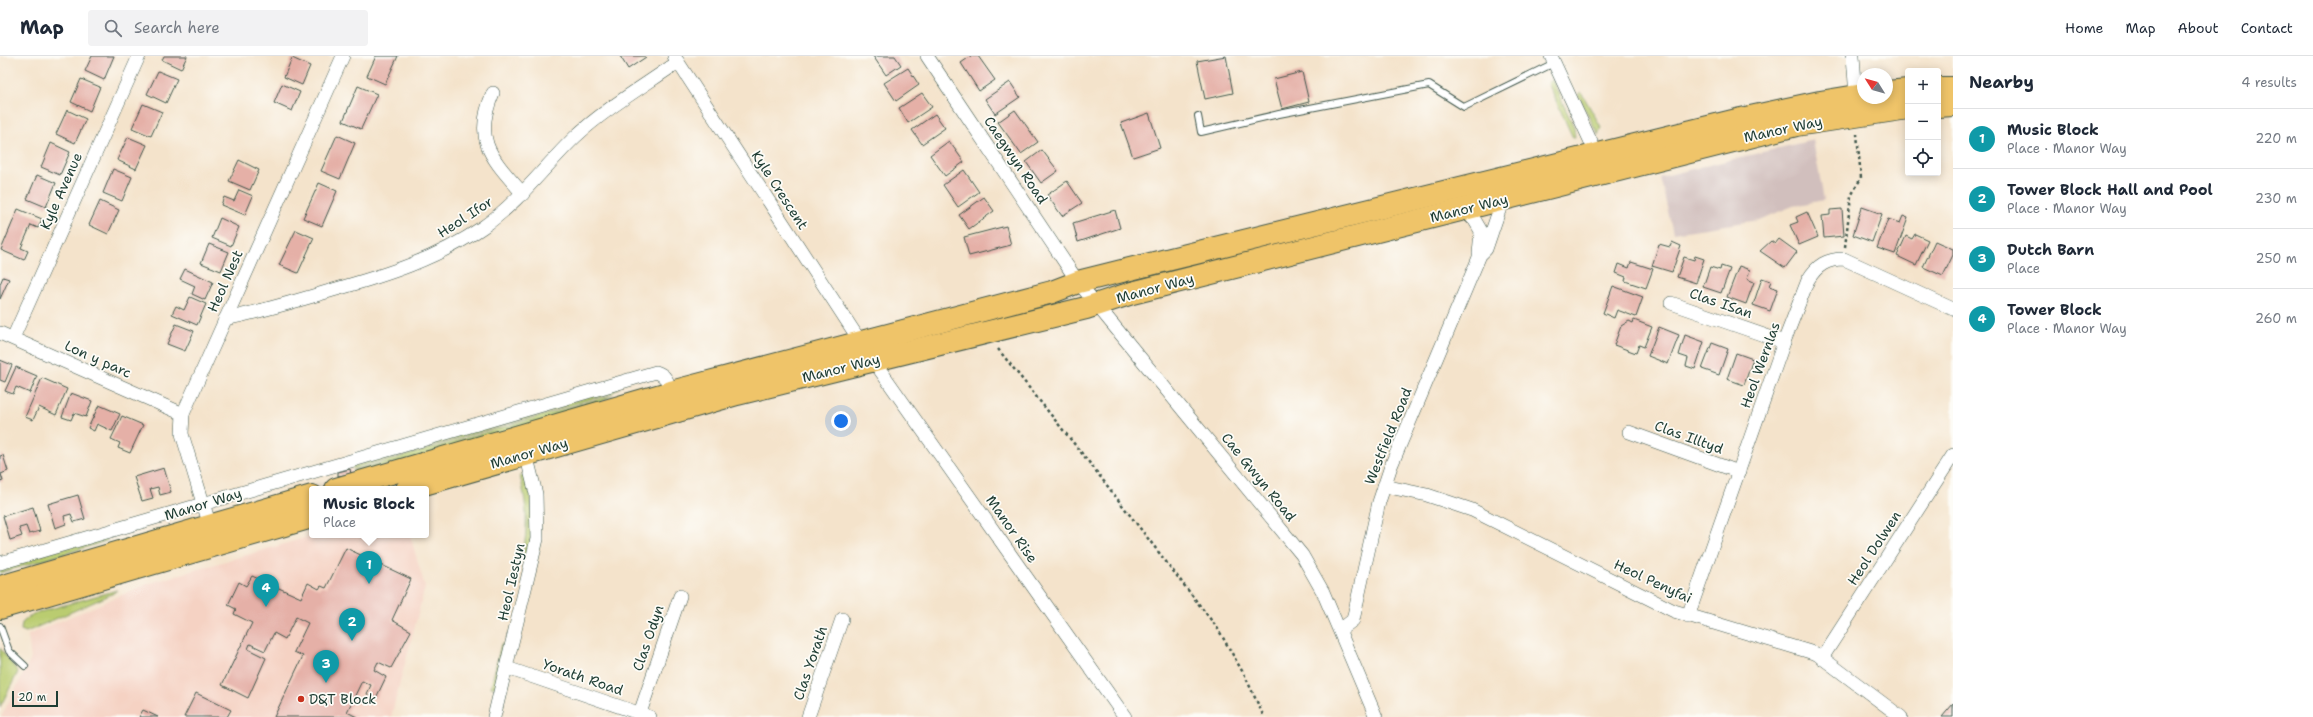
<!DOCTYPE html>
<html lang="en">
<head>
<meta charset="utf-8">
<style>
	body { margin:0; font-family:"Shantell Sans",sans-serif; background:#f2f2f3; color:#1f2937 }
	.controls { position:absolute; right:12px; top:12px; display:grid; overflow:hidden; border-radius:4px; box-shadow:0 2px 10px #0003 }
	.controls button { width:36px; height:36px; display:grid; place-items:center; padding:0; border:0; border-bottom:1px solid #e0e1e3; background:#fff; color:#1f2937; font:20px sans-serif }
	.compass { position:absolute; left:1857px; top:12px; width:36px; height:36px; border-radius:50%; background:#fff; box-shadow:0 2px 10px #0003; rotate:307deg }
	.scale { position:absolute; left:12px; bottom:10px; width:46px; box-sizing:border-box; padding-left:4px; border:2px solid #1f3d34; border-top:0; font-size:11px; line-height:14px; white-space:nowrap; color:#1f3d34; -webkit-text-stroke:3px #fdfcf7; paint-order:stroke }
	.you { position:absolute; left:841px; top:365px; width:14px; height:14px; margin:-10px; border:3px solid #fff; border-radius:50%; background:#1a73e8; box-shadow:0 0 0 6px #1a73e833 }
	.badge { display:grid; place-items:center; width:26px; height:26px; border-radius:50%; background:#c8321e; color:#fff; font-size:13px; font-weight:700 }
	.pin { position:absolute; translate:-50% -33px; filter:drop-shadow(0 1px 2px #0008) }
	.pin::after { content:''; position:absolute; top:21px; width:14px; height:12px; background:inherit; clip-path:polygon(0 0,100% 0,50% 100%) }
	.popup { position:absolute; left:309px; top:430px; width:120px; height:52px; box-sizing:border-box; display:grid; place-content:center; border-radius:4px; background:#fff; filter:drop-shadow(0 1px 3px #0005); font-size:13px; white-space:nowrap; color:#747a83 }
	.popup b { font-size:15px; color:#1f2937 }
	.popup::after { content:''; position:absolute; left:50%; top:100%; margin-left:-8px; border:8px solid transparent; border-top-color:#fff }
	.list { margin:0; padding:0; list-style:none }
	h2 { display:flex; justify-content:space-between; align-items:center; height:52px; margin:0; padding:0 16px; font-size:17px }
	h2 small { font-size:13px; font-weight:400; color:#747a83 }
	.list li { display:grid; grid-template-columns:26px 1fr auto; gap:12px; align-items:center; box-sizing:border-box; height:60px; padding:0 16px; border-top:1px solid #e0e1e3 }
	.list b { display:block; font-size:15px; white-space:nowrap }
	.list p { margin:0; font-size:13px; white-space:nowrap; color:#747a83 }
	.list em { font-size:13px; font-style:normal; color:#747a83 }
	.icon { flex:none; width:22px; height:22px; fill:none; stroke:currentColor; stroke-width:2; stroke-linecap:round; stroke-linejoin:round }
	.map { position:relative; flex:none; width:1953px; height:661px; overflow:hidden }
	header { display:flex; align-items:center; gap:24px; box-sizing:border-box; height:56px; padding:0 20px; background:#fff; border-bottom:1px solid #e0e1e3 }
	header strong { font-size:19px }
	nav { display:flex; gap:22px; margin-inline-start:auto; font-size:14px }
	.search { width:280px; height:36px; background:#f2f2f3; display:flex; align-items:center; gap:10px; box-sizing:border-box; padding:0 14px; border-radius:4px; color:#747a83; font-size:15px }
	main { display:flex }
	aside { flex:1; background:#fff }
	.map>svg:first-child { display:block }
</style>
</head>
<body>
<header>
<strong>Map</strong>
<div class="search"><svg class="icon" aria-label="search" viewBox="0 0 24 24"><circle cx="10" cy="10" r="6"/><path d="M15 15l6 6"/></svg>Search here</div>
<nav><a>Home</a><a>Map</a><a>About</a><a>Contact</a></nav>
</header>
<main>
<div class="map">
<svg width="1953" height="661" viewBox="0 0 1953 661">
	<rect width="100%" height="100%" fill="#fdfcf7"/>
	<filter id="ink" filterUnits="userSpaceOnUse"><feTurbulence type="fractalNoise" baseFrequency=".025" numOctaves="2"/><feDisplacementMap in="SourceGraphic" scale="8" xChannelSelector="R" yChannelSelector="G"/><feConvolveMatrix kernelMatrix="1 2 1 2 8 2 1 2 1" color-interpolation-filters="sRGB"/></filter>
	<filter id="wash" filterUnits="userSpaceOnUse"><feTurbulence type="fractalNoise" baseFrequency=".012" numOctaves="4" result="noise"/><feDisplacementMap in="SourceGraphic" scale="16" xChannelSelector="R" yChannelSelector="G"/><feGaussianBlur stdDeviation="0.9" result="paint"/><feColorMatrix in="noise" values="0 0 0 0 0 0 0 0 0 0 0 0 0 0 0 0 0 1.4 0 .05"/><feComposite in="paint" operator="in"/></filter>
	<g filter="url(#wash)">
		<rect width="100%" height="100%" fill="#f4e3cb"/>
		<polygon fill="#f5d2c3" points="315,479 410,479 425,531 391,661 1,661 31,603 28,579 147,528"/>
		<polygon fill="#d1bfbd" points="1813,84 1824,144 1793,150 1759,164 1673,177 1660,121"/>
		<g fill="#bacc6f" stroke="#6c8452">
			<polygon points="1552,24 1574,71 1575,82 1573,82 1548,27"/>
			<polygon points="1581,36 1601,71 1598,79 1578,39"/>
			<polygon points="620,331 612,337 353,413 352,410"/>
			<polygon points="613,339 595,350 354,419 353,415"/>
			<path d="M523,419c15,14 8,62 6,82l-6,-2c5,-28 4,-51 -3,-79z"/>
			<polygon points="106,480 107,485 0,517 0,511"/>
			<polygon points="117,534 112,538 26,576 21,574 22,567 33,558"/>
			<polygon points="501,588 505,589 495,632 491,631"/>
			<polygon points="0,592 18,616 0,651"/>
		</g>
		<g id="blocks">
			<g fill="#e5b0a7">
				<polygon points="92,0 114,0 104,24 85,15"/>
				<polygon points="164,0 187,0 181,13 162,4"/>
				<polygon points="376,0 398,0 385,28 367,20"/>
				<polygon points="620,0 645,0 646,1 628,13"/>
				<polygon points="873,0 895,0 901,9 886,19"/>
				<polygon points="971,0 978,0 995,24 979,35 961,7"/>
				<polygon points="1226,0 1233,37 1205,43 1197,5"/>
				<polygon points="292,2 310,10 302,29 284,21"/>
				<polygon points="908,12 919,29 896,45 884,27"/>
				<polygon points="158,15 177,23 166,47 147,38"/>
				<polygon points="1302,16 1309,46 1282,53 1274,23"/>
				<polygon points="81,23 100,31 90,55 71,46"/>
				<polygon points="1010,26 1020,41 995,58 985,43"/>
				<polygon points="282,28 300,36 292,55 274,47"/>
				<polygon points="358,30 377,38 361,73 343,65"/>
				<polygon points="922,37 932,51 908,67 899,52"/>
				<polygon points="143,48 162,56 151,80 132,72"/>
				<polygon points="67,54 86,63 75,87 56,78"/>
				<polygon points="1015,54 1038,86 1021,98 998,66"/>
				<polygon points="1149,57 1160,92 1133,101 1121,67"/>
				<polygon points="935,58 945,72 922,88 912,74"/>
				<polygon points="337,79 355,87 340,123 321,115"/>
				<polygon points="128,81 147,89 136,113 117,104"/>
				<polygon points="949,85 964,106 945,120 930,99"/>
				<polygon points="51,87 70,96 60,119 41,111"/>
				<polygon points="1042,94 1058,115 1041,127 1026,106"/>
				<polygon points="239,104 259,114 250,134 229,125"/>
				<polygon points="113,113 132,121 122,145 103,137"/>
				<polygon points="964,114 979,136 958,151 943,129"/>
				<polygon points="37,119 56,127 46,151 27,143"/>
				<polygon points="1067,125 1082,147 1062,160 1047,139"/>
				<polygon points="319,127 337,135 322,170 303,162"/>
				<polygon points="239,134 253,140 245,159 221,149 224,141 234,145"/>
				<polygon points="984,141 994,155 969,173 959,159"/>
				<polygon points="100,145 119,154 108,178 89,169"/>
				<polygon points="1862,151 1882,158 1872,186 1853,179"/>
				<polygon points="18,153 42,163 38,172 31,169 21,192 28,195 24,204 1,194"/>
				<polygon points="1842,153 1844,180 1824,182 1822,160 1830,159 1830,154"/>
				<polygon points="1115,154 1120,172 1078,186 1073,167"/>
				<polygon points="1807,156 1818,181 1799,189 1790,169 1798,166 1796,161"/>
				<polygon points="1903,160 1908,162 1895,198 1877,192 1888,163 1900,167"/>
				<polygon points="220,162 239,171 231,190 212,182"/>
				<polygon points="1006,170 1011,189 969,200 964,181"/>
				<polygon points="296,174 314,182 298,217 279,209"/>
				<polygon points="1915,178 1928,184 1916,209 1897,200 1906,180 1912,183"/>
				<polygon points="1779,183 1797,196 1785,212 1760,195 1771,185 1775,188"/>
				<polygon points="1935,185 1953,193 1953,199 1943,220 1923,211"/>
				<polygon points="1672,186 1681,190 1672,216 1652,210 1659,188 1670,191"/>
				<polygon points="209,188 229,196 221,215 201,207"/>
				<polygon points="1695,200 1704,203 1696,227 1677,221 1684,201 1694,204"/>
				<polygon points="1631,206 1653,213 1646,232 1625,225 1626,221 1616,217 1619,208 1629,212"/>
				<polygon points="1721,210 1730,213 1721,237 1703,231 1710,211 1720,214"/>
				<polygon points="1739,210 1750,214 1747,223 1754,226 1746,248 1727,241"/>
				<polygon points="185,213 213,226 205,244 192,238 195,230 180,223"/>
				<polygon points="3,221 9,223 0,243 0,228"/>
				<polygon points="1762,222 1771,225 1769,230 1778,233 1770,255 1753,249"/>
				<polygon points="1613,230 1643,241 1636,261 1617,254 1614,262 1603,257"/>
				<polygon points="190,241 206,248 197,269 172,258 176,250 184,254"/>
				<polygon points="1634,264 1652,271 1644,291 1639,289 1636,297 1614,289 1621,270 1629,265 1633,267"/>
				<polygon points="176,268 194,275 185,295 167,288"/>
				<polygon points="1659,271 1679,279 1668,308 1648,300"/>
				<polygon points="1685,279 1704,286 1695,313 1686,310 1688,302 1679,299"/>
				<polygon points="1712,287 1728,293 1719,319 1702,313"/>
				<polygon points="1736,297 1753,303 1744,329 1727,323"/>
				<polygon points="0,304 12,309 5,326 0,324"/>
				<polygon points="16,311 37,320 30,337 16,331 13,338 5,335"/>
				<polygon points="42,322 67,333 56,359 39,351 33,364 25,361"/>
				<polygon points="71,337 92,345 86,361 74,357 71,364 62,361"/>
				<polygon points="99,349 120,358 112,375 97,368 94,375 88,372"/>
				<polygon points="122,360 143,369 130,397 118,392 120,387 111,383"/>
				<polygon points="3,399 8,415 1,418 3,425 0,426 0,400"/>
				<polygon points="164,412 171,436 160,439 158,431 150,433 153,442 142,445 134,421"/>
				<polygon points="350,413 351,418 338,420 338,416"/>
				<polygon points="78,439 85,463 74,466 71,458 64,460 66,468 55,472 48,448"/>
				<polygon points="33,451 40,475 29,478 26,470 23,471 19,472 22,480 10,484 3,460"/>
				<polygon points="346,492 411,523 392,564 411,575 391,612 378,606 374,614 386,621 376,642 367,638 371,629 362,625 347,656 357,661 274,661 303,600 294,596 308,567 296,561 285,583 274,577 265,595 250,588 248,593 266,602 248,642 222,629 252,567 234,558 236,553 228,549 239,526 246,530 252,520 301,542 308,527 319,533 321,530 326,532"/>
				<polygon points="196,637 231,654 227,661 184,661"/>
				<polygon points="1953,648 1953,661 1942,661"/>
				<polygon points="143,654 158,661 139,661"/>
			</g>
		</g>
	</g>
	<g filter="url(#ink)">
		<use href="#blocks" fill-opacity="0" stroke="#3f564b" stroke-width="1"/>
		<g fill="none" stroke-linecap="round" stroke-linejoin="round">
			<defs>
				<g id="service">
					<polyline points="1198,60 1201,76 1279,58 1429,29 1464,51 1554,7"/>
					<polyline points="0,570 9,595 25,610"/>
				</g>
				<g id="minor">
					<polyline points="674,0 860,285"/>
					<polyline points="927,0 1078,226 1302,499 1323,536 1376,661"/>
					<polyline points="1551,0 1597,99"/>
					<polyline points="1853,0 1856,40"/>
					<path d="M493,37c-21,48 -1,65 30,101"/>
					<polyline points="1463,153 1474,163 1481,175 1479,198"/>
					<polyline points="1671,247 1784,286"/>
					<path d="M225,263c37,-8 72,-18 108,-29 53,-15 104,-31 150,-63 36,-25 61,-60 92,-90 31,-29 69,-51 103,-75"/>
					<polyline points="0,277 183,358"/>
					<polyline points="13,282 139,0"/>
					<polyline points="873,304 1125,661"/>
					<polyline points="1629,376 1739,416"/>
					<polyline points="1384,430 1427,439 1472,454 1674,555 1817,598 1901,661"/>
					<polyline points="210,470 182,378 183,358 343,0"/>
					<path d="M0,507l656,-191c10,3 12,10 15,20"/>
					<path d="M1688,560l96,-274 24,-62c9,-15 19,-21 36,-21l109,50"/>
					<polyline points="1340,574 1353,564 1379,446 1391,410 1480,199 1486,193 1503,143"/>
					<polyline points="1822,602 1953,399"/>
					<polyline points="507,612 650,661"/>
					<polyline points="640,657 680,540"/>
					<polyline points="494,661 537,483 536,438 526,398"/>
					<polyline points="808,661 842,563"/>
				</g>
				<g id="trunk">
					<polyline points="1938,32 1953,32"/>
					<polyline points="1887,36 1908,34"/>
					<polyline points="1938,50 1953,49"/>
					<polyline points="336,433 671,336 1052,236 1078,226 1126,214 1741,63 1820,46 1863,39"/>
					<polyline points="407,433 737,338 1086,252 1132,237 1796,69 1908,52"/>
					<polyline points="0,531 312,440"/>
					<polyline points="0,552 312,461"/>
				</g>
			</defs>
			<use href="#service" stroke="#3f564b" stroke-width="8"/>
			<use href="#minor" stroke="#3f564b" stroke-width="14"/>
			<use href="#trunk" stroke="#3f564b" stroke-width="24"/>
			<g stroke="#3f564b" stroke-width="2.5" stroke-dasharray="3 3" stroke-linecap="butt">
				<polyline points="1845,191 1851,140 1861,122 1857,78"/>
				<polyline points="998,293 1092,410 1218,573 1245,620 1264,661"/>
			</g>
			<use href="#service" stroke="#fff" stroke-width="6"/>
			<use href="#minor" stroke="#fff" stroke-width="13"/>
			<use href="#trunk" stroke="#efc469" stroke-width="22"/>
		</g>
	</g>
	<circle fill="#c8321e" stroke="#fdfcf7" stroke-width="1.5" cx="301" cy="643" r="4"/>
	<g text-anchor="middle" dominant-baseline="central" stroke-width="3.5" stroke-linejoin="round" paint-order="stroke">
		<g font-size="14" fill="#1f3d34" stroke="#fdfcf7">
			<text transform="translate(1783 73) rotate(-12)">Manor Way</text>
			<text transform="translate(1016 104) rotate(56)">Caegwyn Road</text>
			<text transform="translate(780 134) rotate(57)">Kyle Crescent</text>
			<text transform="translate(61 135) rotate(-66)">Kyle Avenue</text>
			<text transform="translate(1469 152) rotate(-14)">Manor Way</text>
			<text transform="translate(465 161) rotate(-33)">Heol Ifor</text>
			<text transform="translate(225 225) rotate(-66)">Heol Nest</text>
			<text transform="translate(1155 232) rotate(-15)">Manor Way</text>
			<text transform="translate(1721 247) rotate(19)">Clas ISan</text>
			<text transform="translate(98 303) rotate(24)">Lon y parc</text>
			<text transform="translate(1760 309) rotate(-70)">Heol Wernlas</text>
			<text transform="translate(841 312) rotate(-14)">Manor Way</text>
			<text transform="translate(1388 380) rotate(-68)">Westfield Road</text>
			<text transform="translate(1689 381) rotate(20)">Clas Illtyd</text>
			<text transform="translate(529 397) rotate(-16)">Manor Way</text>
			<text transform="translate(1259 421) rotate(51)">Cae Gwyn Road</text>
			<text transform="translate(203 448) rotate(-17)">Manor Way</text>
			<text transform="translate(1012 473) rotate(55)">Manor Rise</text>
			<text transform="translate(1874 492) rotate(-57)">Heol Dolwen</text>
			<text transform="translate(1653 525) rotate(25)">Heol Penyfai</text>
			<text transform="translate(511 526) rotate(-77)">Heol Iestyn</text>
			<text transform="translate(648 582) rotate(-71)">Clas Odyn</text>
			<text transform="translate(810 607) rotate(-71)">Clas Yorath</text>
			<text transform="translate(583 621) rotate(19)">Yorath Road</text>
		</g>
		<g font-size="14" fill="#1f3d34" stroke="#fdfcf7" text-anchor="start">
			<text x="309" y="643">D&amp;T Block</text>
		</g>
	</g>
</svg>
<div class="controls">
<button>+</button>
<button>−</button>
<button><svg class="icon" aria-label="locate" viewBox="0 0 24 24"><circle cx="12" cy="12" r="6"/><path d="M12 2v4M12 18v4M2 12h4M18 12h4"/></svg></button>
</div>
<svg class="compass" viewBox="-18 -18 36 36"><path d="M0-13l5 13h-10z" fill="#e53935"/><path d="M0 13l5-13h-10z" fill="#747a83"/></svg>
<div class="scale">20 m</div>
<div class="you"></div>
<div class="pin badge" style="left:369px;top:528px;background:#0f9aa8">1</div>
<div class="popup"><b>Music Block</b>Place</div>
<div class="pin badge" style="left:352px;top:585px;background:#0f9aa8">2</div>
<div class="pin badge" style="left:326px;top:627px;background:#0f9aa8">3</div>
<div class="pin badge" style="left:266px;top:551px;background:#0f9aa8">4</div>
</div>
<aside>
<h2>Nearby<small>4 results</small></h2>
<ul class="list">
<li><span class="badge" style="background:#0f9aa8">1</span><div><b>Music Block</b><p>Place · Manor Way</p></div><em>220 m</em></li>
<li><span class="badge" style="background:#0f9aa8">2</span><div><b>Tower Block Hall and Pool</b><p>Place · Manor Way</p></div><em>230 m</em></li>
<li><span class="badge" style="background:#0f9aa8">3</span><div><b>Dutch Barn</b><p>Place</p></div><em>250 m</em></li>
<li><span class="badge" style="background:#0f9aa8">4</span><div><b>Tower Block</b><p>Place · Manor Way</p></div><em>260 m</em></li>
</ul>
</aside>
</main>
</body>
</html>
